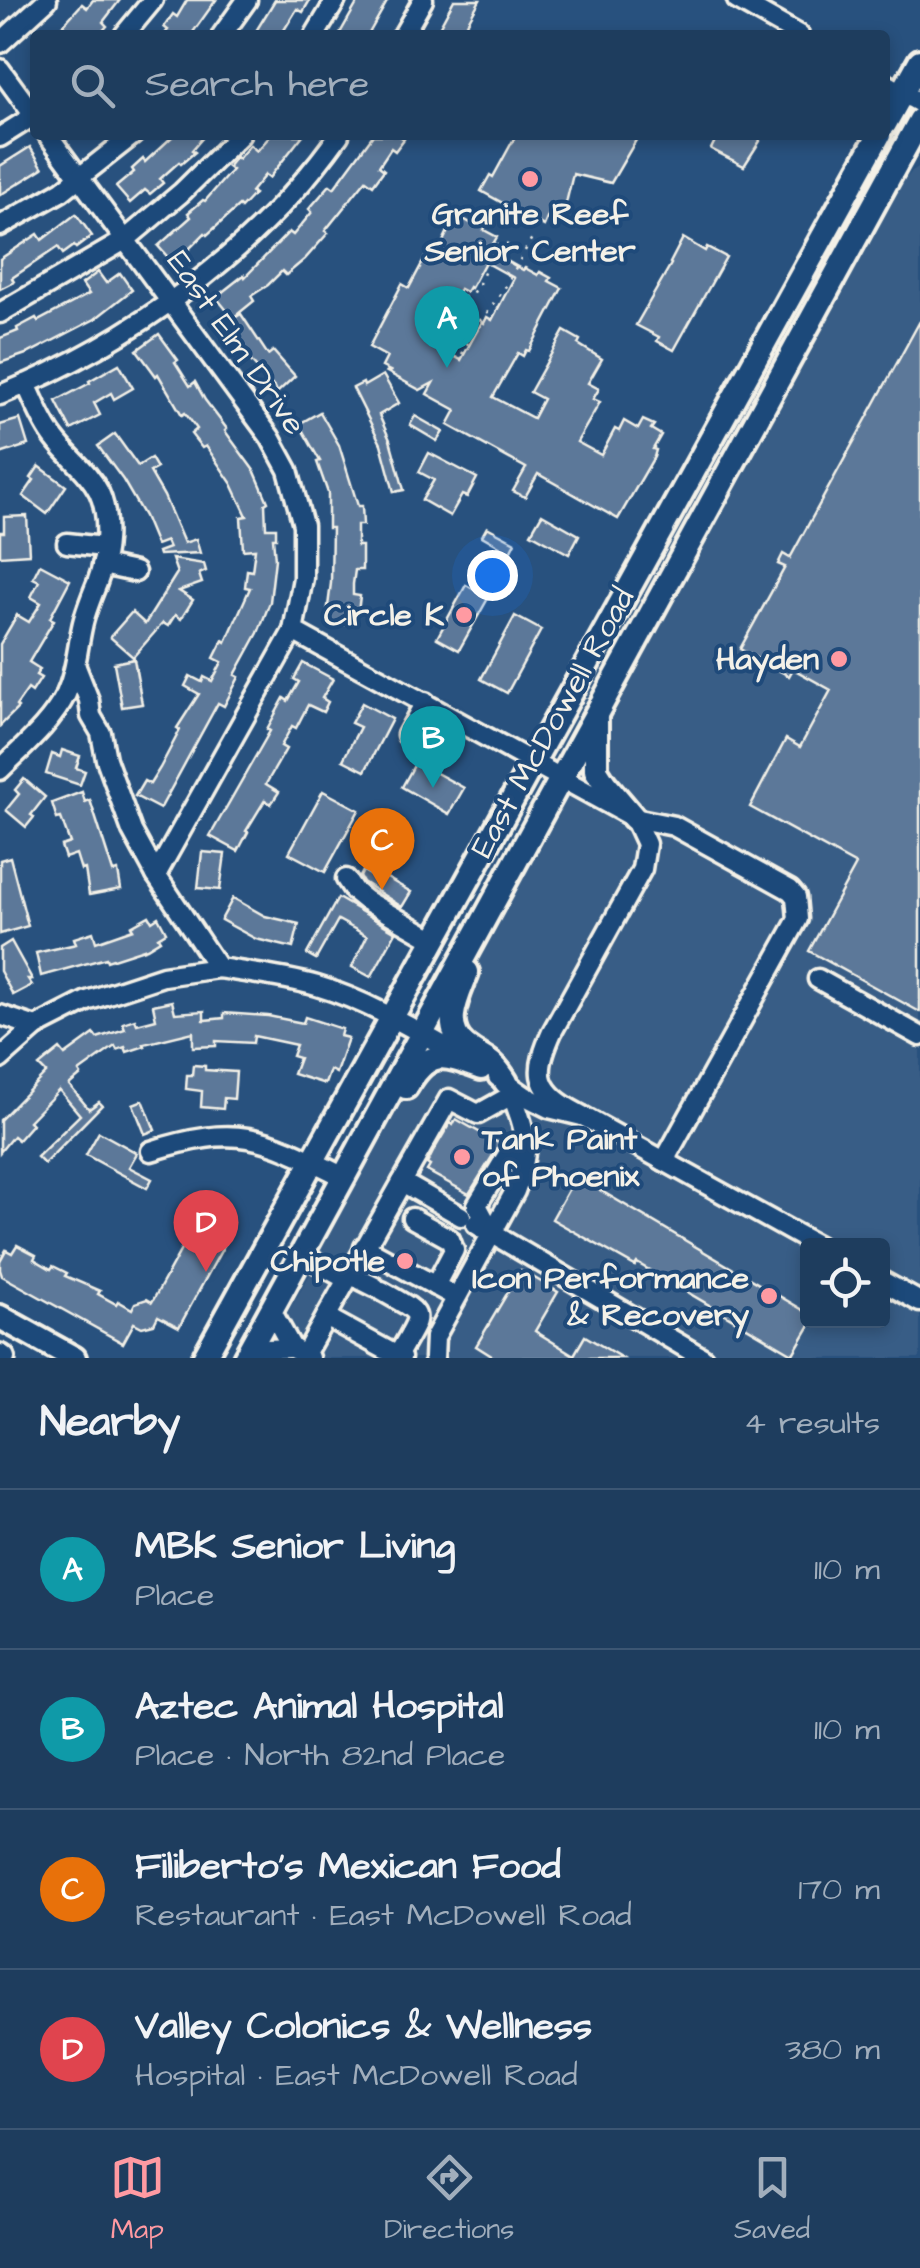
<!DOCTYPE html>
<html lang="en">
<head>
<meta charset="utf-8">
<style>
	body { margin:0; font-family:"Architects Daughter",sans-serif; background:#2b4867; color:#f1f3f6 }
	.controls { position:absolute; right:30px; bottom:30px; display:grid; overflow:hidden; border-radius:10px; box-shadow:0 5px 15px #0003 }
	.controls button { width:90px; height:90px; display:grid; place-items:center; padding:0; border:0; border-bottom:2px solid #3c5673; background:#1e3d5e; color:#f1f3f6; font:50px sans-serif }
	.you { position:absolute; left:492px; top:575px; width:35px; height:35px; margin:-25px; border:8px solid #fff; border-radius:50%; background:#1a73e8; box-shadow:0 0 0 15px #1a73e833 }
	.badge { display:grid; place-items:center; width:65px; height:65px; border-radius:50%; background:#ff9aa2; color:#fff; font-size:32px; font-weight:700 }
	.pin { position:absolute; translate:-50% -82px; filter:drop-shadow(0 2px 5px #0008) }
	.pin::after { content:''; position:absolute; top:52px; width:35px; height:30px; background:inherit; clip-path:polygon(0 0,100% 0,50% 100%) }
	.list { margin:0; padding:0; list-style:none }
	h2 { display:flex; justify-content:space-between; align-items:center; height:130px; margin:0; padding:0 40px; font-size:42px }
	h2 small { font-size:32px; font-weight:400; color:#a1aebc }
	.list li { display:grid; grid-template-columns:65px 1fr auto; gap:30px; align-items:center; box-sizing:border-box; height:160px; padding:0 40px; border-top:2px solid #3c5673 }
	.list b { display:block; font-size:38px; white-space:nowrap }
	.list p { margin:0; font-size:32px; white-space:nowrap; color:#a1aebc }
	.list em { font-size:32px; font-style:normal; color:#a1aebc }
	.icon { flex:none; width:55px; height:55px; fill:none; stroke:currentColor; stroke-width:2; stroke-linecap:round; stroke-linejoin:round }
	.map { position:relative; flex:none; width:920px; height:1358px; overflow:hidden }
	.search { position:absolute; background:#1e3d5e; box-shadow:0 5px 15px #0003; left:30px; right:30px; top:30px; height:110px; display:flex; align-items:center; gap:25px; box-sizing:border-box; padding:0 35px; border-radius:10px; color:#a1aebc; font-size:38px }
	.sheet { height:770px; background:#1e3d5e }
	nav { display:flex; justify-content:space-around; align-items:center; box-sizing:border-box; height:140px; border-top:2px solid #3c5673; background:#1e3d5e; font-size:28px; color:#a1aebc }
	nav a { display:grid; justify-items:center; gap:5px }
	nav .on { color:#ff9aa2 }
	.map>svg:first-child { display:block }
</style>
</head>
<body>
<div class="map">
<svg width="920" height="1358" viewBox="0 0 920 1358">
	<rect width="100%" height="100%" fill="#28517e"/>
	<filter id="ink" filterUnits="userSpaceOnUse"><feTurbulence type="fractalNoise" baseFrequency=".01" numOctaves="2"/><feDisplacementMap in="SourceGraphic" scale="20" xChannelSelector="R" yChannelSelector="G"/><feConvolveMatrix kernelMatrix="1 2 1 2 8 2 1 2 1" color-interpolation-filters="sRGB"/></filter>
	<g filter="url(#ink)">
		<path fill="#375d86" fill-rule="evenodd" d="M920,166v1192h-659l49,-84 9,-31 41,-74 16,-21 44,-77 3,-19 134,-234 19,-47 315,-575 21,-25zM808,1246h74v74h-74z"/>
		<g fill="#5b7899" stroke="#f4f1e8" stroke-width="2.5" fill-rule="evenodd">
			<polygon points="93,0 120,0 103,22 107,26 99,35 54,35 82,4 87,8"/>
			<polygon points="187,0 216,0 191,35 164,35 168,30 164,27 173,14 177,17"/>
			<polygon points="275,0 310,0 303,12 297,9 281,35 264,35 256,31"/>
			<polygon points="359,0 388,0 368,35 339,35"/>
			<polygon points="454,0 480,0 466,25 485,35 435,35"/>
			<polygon points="174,135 205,135 192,150 195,152 181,164 179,162 160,179 163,183 150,194 145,190 130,203 116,187 134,172 132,169 143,159 145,162"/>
			<polygon points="271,135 303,135 269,178 265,175 251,192 254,194 241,208 239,206 207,235 205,233 174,264 158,246 191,217 188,213 203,200 205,201 232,170 228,167 236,157 238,159 250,145 257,151"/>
			<polygon points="373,135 398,135 404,139 395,151 391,148 379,166 384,170 373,185 366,180 325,231 328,233 305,259 286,275 282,271 268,285 251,296 254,301 233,318 216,297 244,275 245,277 289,232 293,235 312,212 309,209 330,185 334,188"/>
			<polygon points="516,135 639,135 611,183 573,174 562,220 548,216 544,226 481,191 490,175 493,177"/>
			<polygon points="718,135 758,135 760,141 744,166 711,149"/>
			<polygon points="30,147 43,168 0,195 0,166"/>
			<polygon points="76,214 92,236 76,248 74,246 63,254 58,247 12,278 14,282 0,289 0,259 38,234 42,240"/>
			<path d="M460,217l14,8 3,-5 9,6 -2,4 13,7 -8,14 34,19 2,-2 13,7 2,-3 11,6 -2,3 13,7 -33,63 -3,-1 -3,6 -5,-3 -25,44 40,21 10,-19 -13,-7 34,-61 16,9 -2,4 24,15 -14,24 11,6 -6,10 7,3 -23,40 24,13 14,-26 4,2 5,-10 14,8 5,-9 11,5 -3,4 10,6 -8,14 3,1 -2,7 -36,62 -80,-45 -13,23 -12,-6 13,-23 -78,-43 8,-15 -29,-16 6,-11 -13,7 -33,-18 3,-1 -8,-4 5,-10 -18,-10 33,-63 7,4 16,-30 2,1 3,-6 6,3 15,-31 4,2zM485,262l29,16 -22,42 -5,-3 -3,6 -2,-1 -21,38 -38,-21 10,-18 6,3 5,-5 16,-30 6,3 3,-5 2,1z"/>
			<polygon points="683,238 705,251 707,247 726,257 674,350 657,341 659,337 636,325 671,264 670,263"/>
			<polygon points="98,272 106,283 120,273 132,290 95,319 29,353 0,363 0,338 18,331 17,328 36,318 38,321 89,294 82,284"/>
			<polygon points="241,314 268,355 273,351 295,376 278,392 249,359 247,360 229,333 225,324"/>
			<polygon points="920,321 920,1012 809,951 856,865 750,807 786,739 800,747 831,690 793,669 789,676 740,649 785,567 778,564 783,554 790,558"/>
			<polygon points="159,334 178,360 175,362 190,386 195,382 205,400 227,429 225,431 255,472 268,502 265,504 266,528 276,528 276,538 273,538 275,559 270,602 258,633 235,675 239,677 224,706 218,703 160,809 135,796 144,781 150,784 160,768 180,730 177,728 199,694 185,686 190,676 202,682 204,677 212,681 222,662 214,658 223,640 226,642 250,588 245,587 247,570 252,571 255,549 243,550 241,517 247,516 232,484 206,446 202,448 191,434 197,429 185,413 182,415 158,374 156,376 137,350"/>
			<polygon points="119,364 133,388 114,399 111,393 94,403 100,415 71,430 56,401 90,383 89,381"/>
			<polygon points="383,375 399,403 379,415 390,440 404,490 394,492 381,444 353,388 363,383 364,386"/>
			<polygon points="320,412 339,445 358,506 362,506 363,525 357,525 357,546 362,546 362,570 355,570 353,584 353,595 360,596 358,612 349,611 348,625 326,622 331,583 332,528 328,528 328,493 317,462 320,461 299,424"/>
			<polygon points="415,416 443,432 437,441 410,425"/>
			<polygon points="20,419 28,445 0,454 0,425"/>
			<polygon points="115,434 138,466 151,458 157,468 150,472 164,496 184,543 196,539 200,553 159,555 158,552 169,548 166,541 156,545 144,516 123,480 98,446"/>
			<polygon points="429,453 477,478 467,497 462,495 450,516 422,500 434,480 419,472"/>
			<polygon points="39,466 66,486 47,514 23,496 34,480 31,478"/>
			<polygon points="542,514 579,535 569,554 531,533"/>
			<polygon points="27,516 29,554 0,556 0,532 4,532 4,517"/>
			<polygon points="487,527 515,542 510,552 482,536"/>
			<polygon points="172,559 204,564 206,571 199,574 202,583 179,591 193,600 181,619 175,615 168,626 163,623 133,657 110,637 132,612 145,624 177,573"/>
			<polygon points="40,564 70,580 50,618 54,620 29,662 40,669 36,675 41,678 32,692 28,689 16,706 18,708 0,726 0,644 17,615 29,622 41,603 31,597 39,581 33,578"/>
			<polygon points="492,572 500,577 459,650 437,638 466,585 480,593"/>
			<polygon points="515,616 541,630 507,693 481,679"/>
			<polygon points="134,659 142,704 122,707 114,663"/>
			<polygon points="303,663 333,679 322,698 328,702 323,712 308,705 296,728 292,726 281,746 286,749 266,784 279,792 271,804 265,800 246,831 248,832 238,851 210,836 270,731 267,729 284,698 288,701 299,682 294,679"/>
			<polygon points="362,703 392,719 365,771 343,760 360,727 351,723"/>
			<polygon points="62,750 80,756 76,768 85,771 80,785 46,774 52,754 60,757"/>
			<polygon points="416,762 464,788 449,814 402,787"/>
			<polygon points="24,779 45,797 31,815 34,817 26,827 6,810 19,794 15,790"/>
			<polygon points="323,791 359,810 325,872 289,853"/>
			<polygon points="82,792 85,802 90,800 113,872 118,871 121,889 89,895 85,869 81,870 76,854 65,858 61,846 70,843 61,818 57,819 52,803"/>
			<polygon points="202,852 225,854 220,890 198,888"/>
			<polygon points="10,857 28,926 0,934 0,860"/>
			<polygon points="373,870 411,892 402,907 363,882 360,877 363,871 370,875"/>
			<polygon points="233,898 265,916 299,924 293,948 256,939 221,920"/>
			<polygon points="338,898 396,932 371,977 352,967 367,936 338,920 316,959 307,954"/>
			<polygon points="149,916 152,921 158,917 166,932 158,937 160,940 147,948 107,961 106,958 41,976 36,953 76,944 74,938 93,932 96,942 133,929 131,926"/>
			<polygon points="11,941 32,979 28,979 32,985 13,995 0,971 0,948"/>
			<polygon points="172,1001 175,1013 204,1011 204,1020 224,1018 224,1013 268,1016 303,1023 305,1017 342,1029 340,1036 348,1038 336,1073 330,1070 325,1084 293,1074 299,1058 292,1056 296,1045 254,1036 253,1043 216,1041 216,1046 193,1047 193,1032 144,1044 145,1046 127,1052 125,1047 117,1050 115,1046 79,1072 81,1075 69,1085 89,1109 99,1102 102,1105 44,1164 37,1157 80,1115 59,1090 29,1121 32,1124 18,1140 13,1136 0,1152 0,1120 46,1073 39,1066 60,1049 65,1055 94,1034 97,1038 125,1029 123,1023 135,1019 137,1024 156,1019 153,1005"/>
			<polygon points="193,1065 205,1066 205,1070 236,1072 234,1099 224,1098 223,1109 201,1107 202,1091 186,1089 187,1075 192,1075"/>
			<polygon points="143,1100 155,1130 145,1134 133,1104"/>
			<polygon points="456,1119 500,1144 469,1194 427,1171 430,1166 427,1164 434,1150 450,1123 453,1125"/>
			<polygon points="99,1132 137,1153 129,1167 152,1179 147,1188 86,1155"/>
			<polygon points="576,1176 808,1313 808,1320 813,1320 793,1354 637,1263 635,1266 552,1219"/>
			<polygon points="211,1217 224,1224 228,1238 179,1327 158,1316 154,1324 142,1327 134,1323 123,1343 2,1276 0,1270 0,1261 6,1250 12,1253 17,1245 36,1255 34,1259 51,1269 53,1266 67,1273 65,1276 100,1291 98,1294 116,1304 118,1301 132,1309 135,1303 147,1299 152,1302 198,1219 207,1224"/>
			<polygon points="521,1270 558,1292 535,1331 574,1355 585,1336 622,1358 495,1358 476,1346"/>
		</g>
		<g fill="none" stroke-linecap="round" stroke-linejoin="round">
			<defs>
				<g id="minor">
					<polyline points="737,0 799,35"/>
					<polyline points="124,35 153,0"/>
					<polyline points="222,35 247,0"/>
					<polyline points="315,35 336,0"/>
					<polyline points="403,35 423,0"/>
					<polyline points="0,43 47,0"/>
					<polyline points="0,69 35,117"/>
					<polyline points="885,83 920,103"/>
					<polyline points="48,135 270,437 288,470 303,525 303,578 293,631 156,875"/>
					<polyline points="0,137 35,115"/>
					<polyline points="0,226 62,191 133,135"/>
					<polyline points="0,313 125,240 182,192 240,135"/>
					<path d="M0,395c131,-53 257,-144 339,-260"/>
					<polyline points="67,543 104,547"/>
					<polyline points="102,565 135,572"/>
					<polyline points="293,631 634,818 674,826 790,890 796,897 798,919 664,1161"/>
					<path d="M76,667l13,33 2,16 10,17 5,26 26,72 24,44 62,93c33,5 67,9 99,18 51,15 100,45 146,71"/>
					<polyline points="407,735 425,702"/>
					<path d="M0,770c23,-23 51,-46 66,-76 10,-22 11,-44 16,-67 3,-15 9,-29 15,-44 10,-26 14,-64 2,-91 -11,-22 -30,-34 -44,-53 -13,-16 -20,-37 -29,-55"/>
					<path d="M634,818l12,26 -4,25 -90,163c-16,36 -19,56 18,77l248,137"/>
					<polyline points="346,879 354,891 365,900 435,940"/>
					<polyline points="818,979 920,1036"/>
					<polyline points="0,1015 36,1027"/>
					<polyline points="0,1059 36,1027 87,1001 163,976 218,968"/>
					<polyline points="498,1077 525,1096 549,1108 582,1116"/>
					<path d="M151,1151c89,-28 113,-14 193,26"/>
					<polyline points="461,1216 402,1182 449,1099 478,1114 512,1095"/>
					<polyline points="412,1218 450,1239 454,1250 435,1286"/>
					<polyline points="476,1224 703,1358"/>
					<polyline points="482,1228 484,1218 477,1205 508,1154 526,1149"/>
					<polyline points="364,1247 456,1297"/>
					<polyline points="302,1255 339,1275 349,1274 375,1287"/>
					<polyline points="882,1281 920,1302"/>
					<path d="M382,1291c45,26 41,19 16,64"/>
					<polyline points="271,1310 292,1348 309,1358"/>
					<polyline points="326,1317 401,1358"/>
					<polyline points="245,1356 268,1349 292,1348"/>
					<polyline points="304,1356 402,1182"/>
					<path d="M434,1358l1,-21 80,-146c19,-47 9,-63 -8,-109"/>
				</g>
				<g id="major">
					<polyline points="885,124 920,61"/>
					<polyline points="596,720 596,770 605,784 634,818"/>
					<path d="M467,972c-9,24 -26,54 -2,74 20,16 26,11 41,36"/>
					<path d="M406,1087c23,-39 37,-33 75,-19"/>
					<polyline points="0,1317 74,1358"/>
					<polyline points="0,1356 3,1358"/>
					<polyline points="204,1358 879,135"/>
					<polyline points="245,1358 920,120"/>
				</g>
			</defs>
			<use href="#minor" stroke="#f4f1e8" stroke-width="25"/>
			<use href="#major" stroke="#f4f1e8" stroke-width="30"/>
			<g stroke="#f4f1e8" stroke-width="2.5" stroke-dasharray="2.5 8" stroke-linecap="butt">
				<polyline points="435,339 434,336 437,330 457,312 463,298 476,290 497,245 506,244 523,256"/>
				<polyline points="462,354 468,342 465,332 484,317 503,291 533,236"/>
			</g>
			<use href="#minor" stroke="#1f4a7a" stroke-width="18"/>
			<use href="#major" stroke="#1f4a7a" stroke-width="22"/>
		</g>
	</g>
	<g fill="#ff9aa2" stroke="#1f4a7a" stroke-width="4">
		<circle cx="530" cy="179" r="10"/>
		<circle cx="464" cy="615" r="10"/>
		<circle cx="839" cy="659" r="10"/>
		<circle cx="462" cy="1157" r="10"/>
		<circle cx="405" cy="1261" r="10"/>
		<circle cx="769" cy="1296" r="10"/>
	</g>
	<g text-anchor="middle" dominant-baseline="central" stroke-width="8" stroke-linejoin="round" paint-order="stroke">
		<g font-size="32" font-weight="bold" fill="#f4f1e8" stroke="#1f4a7a" text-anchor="end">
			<text x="530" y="214" text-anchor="middle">Granite Reef<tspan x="530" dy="37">Senior Center</tspan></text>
			<text x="444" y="615">Circle K</text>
			<text x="819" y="659">Hayden</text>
			<text x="482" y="1139" text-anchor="start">Tank Paint<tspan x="482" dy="37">of Phoenix</tspan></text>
			<text x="385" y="1261">Chipotle</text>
			<text x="749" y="1278">Icon Performance<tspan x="749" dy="37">&amp; Recovery</tspan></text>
		</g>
		<g font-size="32" fill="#f4f1e8" stroke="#1f4a7a">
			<text transform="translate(236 343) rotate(55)">East Elm Drive</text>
			<text transform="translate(553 723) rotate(-61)">East McDowell Road</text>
		</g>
	</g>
</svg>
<div class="controls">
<button><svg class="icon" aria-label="locate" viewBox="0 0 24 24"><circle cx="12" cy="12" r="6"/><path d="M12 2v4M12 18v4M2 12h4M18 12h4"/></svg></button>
</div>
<div class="you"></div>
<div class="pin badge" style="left:447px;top:368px;background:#0f9aa8">A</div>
<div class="pin badge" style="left:433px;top:788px;background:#0f9aa8">B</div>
<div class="pin badge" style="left:382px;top:890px;background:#e8710a">C</div>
<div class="pin badge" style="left:206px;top:1272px;background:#e0444e">D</div>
<div class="search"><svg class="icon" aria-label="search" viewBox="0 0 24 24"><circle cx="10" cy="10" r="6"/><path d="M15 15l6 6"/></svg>Search here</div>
</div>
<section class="sheet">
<h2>Nearby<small>4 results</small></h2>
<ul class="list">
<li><span class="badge" style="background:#0f9aa8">A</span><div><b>MBK Senior Living</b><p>Place</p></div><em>110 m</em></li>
<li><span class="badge" style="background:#0f9aa8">B</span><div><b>Aztec Animal Hospital</b><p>Place · North 82nd Place</p></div><em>110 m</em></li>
<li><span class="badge" style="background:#e8710a">C</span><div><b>Filiberto's Mexican Food</b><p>Restaurant · East McDowell Road</p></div><em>170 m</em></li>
<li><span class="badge" style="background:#e0444e">D</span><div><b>Valley Colonics &amp; Wellness</b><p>Hospital · East McDowell Road</p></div><em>380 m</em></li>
</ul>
</section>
<nav>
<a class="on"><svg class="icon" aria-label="map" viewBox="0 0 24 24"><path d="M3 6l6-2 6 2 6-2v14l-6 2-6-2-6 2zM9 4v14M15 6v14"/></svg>Map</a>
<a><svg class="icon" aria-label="directions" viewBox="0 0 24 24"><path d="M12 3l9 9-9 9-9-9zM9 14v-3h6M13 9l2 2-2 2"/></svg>Directions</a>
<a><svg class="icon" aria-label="saved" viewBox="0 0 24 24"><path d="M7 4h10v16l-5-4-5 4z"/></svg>Saved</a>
</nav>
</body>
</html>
